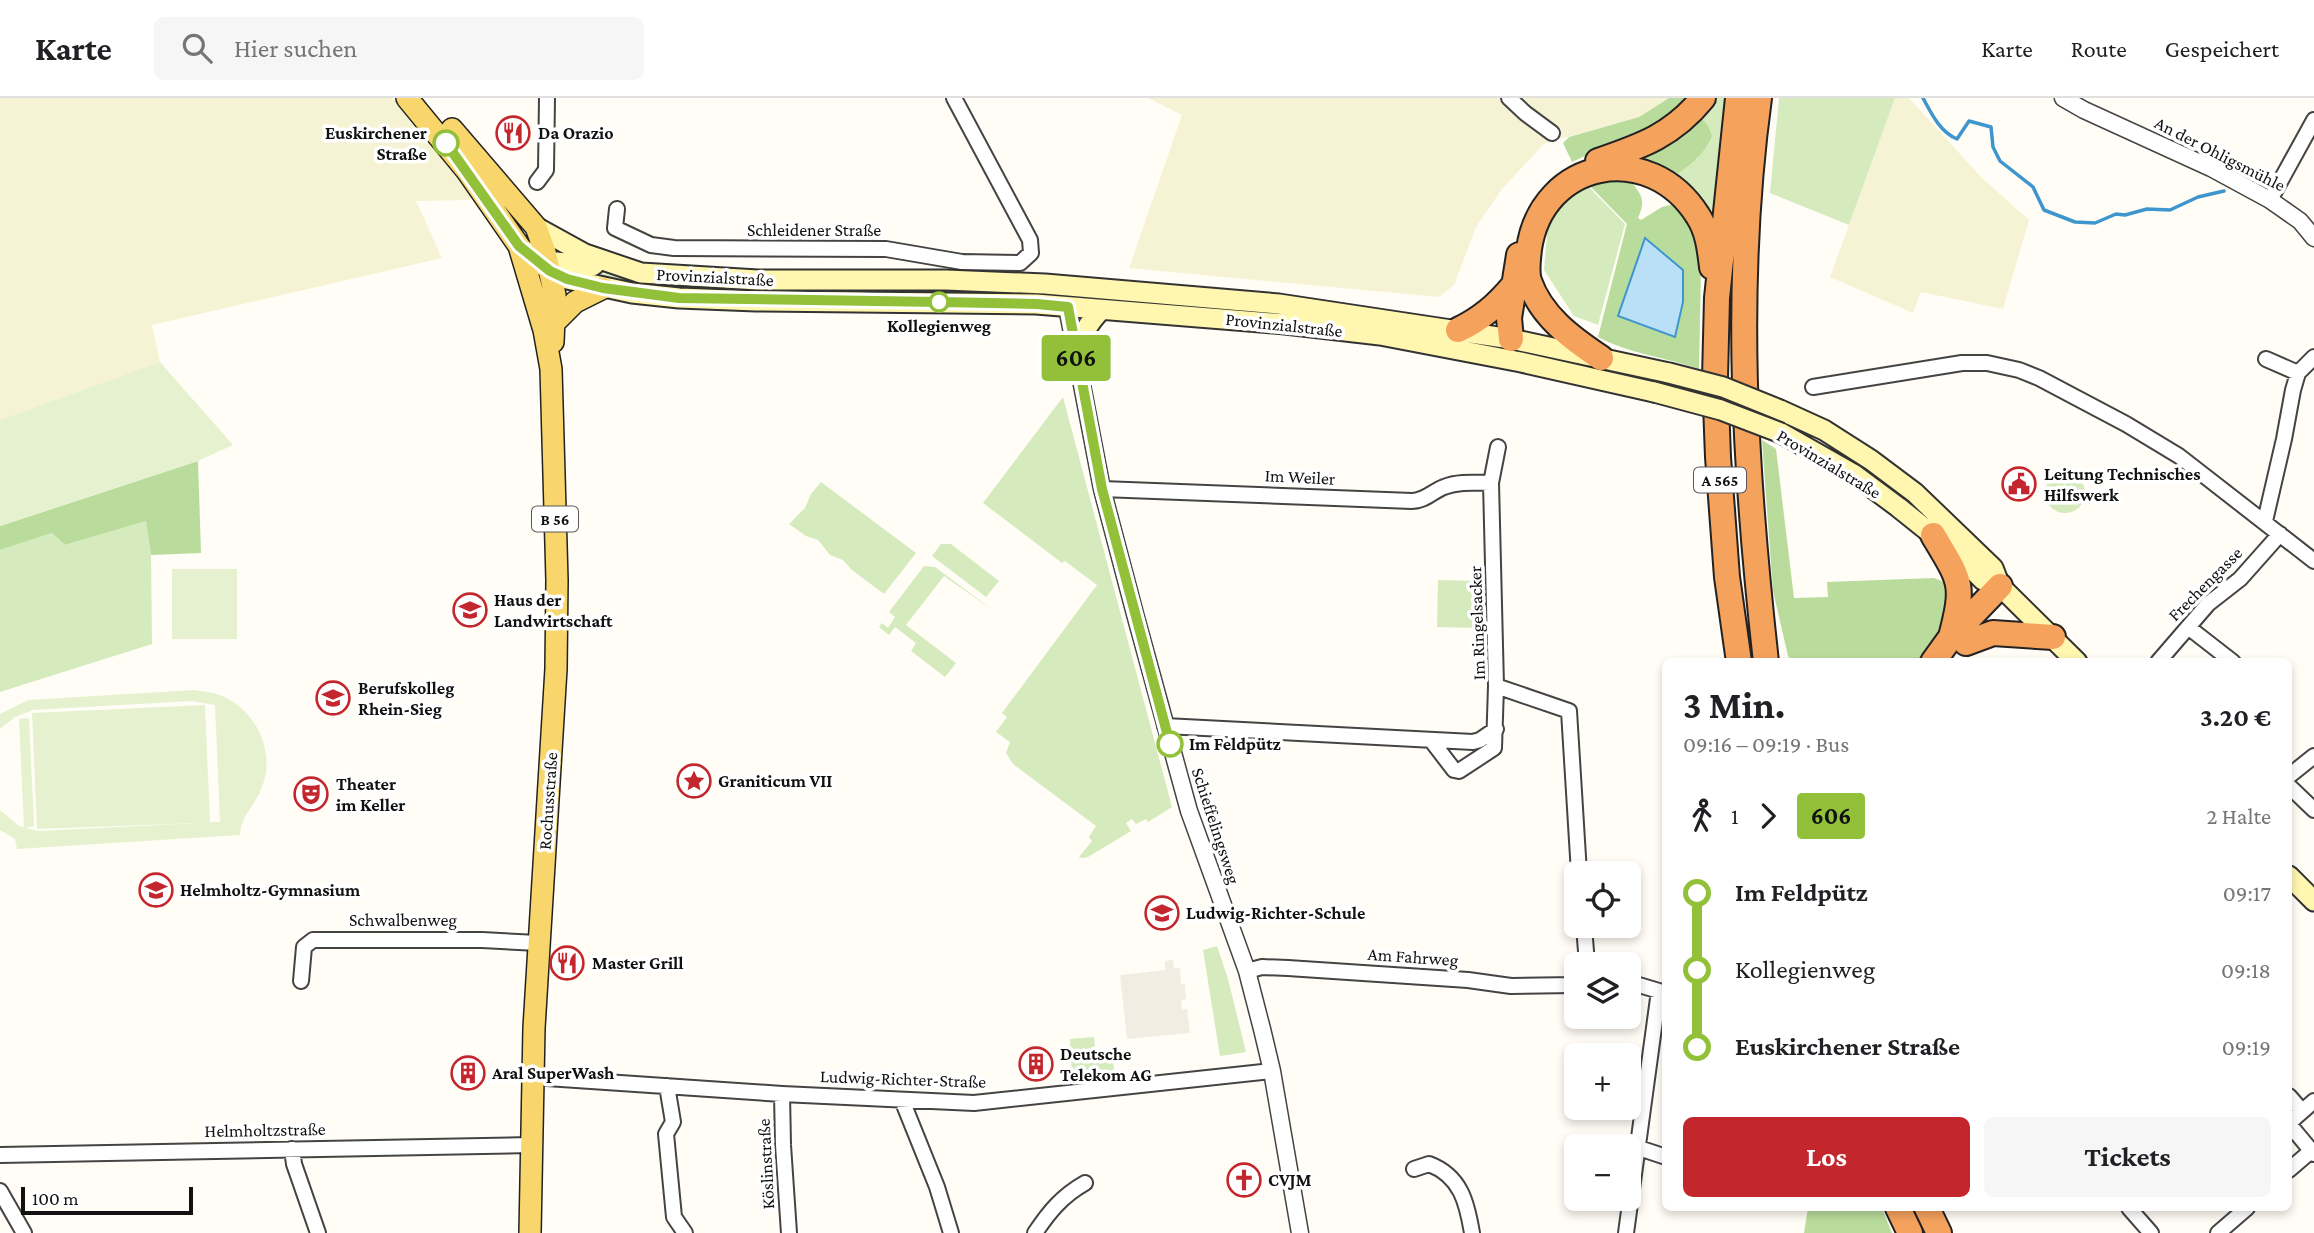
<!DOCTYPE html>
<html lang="de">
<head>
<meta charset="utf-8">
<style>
  body { margin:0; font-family:"Crimson Pro",serif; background:#f6f6f6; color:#202124; height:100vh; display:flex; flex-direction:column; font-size:26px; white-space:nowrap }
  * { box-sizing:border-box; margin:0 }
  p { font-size:23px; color:#757577 }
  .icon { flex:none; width:38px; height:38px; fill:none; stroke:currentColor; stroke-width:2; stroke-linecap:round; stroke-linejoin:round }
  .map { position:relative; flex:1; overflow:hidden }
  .panel { position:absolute; left:1662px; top:560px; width:630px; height:553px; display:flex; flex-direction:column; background:#fff; border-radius:10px; box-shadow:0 4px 10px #0003 }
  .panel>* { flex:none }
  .badge { padding:0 14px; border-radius:5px; font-size:24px; line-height:46px }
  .controls { position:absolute; left:1564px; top:763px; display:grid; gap:14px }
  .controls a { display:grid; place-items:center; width:77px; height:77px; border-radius:10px; background:#fff; box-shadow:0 4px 10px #0003; font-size:35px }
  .scale { position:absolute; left:21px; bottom:18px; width:172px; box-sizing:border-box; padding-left:7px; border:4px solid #111; border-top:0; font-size:19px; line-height:24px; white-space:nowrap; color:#111; -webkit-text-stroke:5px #fff; paint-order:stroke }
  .map>.badge { position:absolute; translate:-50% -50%; box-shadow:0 0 0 4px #fff }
  .legs { display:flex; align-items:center; gap:10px; height:77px; padding:0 21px; font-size:23px }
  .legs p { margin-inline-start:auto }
  .overview { display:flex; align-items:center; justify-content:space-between; height:119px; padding:0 21px }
  h1 { font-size:38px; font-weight:700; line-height:52px }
  .button { display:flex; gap:14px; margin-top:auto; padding:14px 21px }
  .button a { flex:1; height:80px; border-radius:10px; background:#c4262e; color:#fff; font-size:28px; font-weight:700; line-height:80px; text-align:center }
  .button a+a { background:#f6f6f6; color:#202124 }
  ul { padding:0 21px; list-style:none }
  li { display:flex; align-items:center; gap:24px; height:77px; font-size:26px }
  li i { display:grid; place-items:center; width:10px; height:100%; margin:0 9px; background:currentColor }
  li i::after { content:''; width:18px; height:18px; margin:-9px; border:5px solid; border-radius:50%; background:#fff }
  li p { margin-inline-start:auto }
  li:first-child i { background:linear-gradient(#0000 50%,currentColor 0) }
  li:last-child i { background:linear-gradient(currentColor 50%,#0000 0) }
  header { display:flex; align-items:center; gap:42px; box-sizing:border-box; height:98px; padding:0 35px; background:#fff; border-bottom:2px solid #e0e0e0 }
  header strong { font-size:33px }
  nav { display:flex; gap:38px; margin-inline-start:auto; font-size:24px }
  .search { width:490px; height:63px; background:#f6f6f6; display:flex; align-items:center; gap:18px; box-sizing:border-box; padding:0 24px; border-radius:10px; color:#757577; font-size:26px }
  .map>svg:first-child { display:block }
  .farmland { fill:#f6f3d4 }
  .green { fill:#d5ebbd }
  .forest { fill:#b9dc9c }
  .pitch { fill:#e6f2cf }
  .plaza { fill:#f1ede2 }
  .water { fill:#b9e0f7; stroke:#3f96cf; stroke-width:2 }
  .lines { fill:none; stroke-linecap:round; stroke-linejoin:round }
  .stream { stroke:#3f96cf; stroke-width:3.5 }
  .minor-casing { stroke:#444; stroke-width:18 }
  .tertiary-casing { stroke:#444; stroke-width:19 }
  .secondary-casing { stroke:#333; stroke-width:23 }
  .primary-casing { stroke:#222; stroke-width:24 }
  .motorway-casing { stroke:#222; stroke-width:28 }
  .minor { stroke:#fff; stroke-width:14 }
  .tertiary { stroke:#fff; stroke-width:16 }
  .secondary { stroke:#fff6b0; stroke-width:19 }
  .primary { stroke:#f9d66b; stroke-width:21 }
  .motorway { stroke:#f5a25d; stroke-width:24 }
  .secondary-bridge-casing { stroke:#333; stroke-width:23; stroke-linecap:butt }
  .secondary-bridge { stroke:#fff6b0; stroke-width:19 }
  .line-1-casing { stroke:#fff; stroke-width:16 }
  .line-1 { stroke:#92c139; stroke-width:10 }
  .stop-1-dot { fill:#fff; stroke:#92c139; stroke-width:3.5 }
  .labels { text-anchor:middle; stroke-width:7; stroke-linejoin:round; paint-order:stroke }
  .shield { fill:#fff; stroke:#585858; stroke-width:2 }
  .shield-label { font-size:16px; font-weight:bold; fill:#111 }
  .stop-label { font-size:18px; font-weight:bold; fill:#111; stroke:#fff; text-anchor:end }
  .poi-label { font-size:18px; font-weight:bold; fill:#111; stroke:#fff; text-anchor:start }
  .street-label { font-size:18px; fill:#111; stroke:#fff }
</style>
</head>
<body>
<header>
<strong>Karte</strong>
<div class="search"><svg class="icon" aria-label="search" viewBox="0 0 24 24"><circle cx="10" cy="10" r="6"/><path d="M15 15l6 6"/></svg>Hier suchen</div>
<nav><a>Karte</a><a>Route</a><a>Gespeichert</a></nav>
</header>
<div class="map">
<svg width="2314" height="1135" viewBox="0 0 2314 1135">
  <rect width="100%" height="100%" fill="#fffdf5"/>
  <path class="farmland" d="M0,0h392l67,79 13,19 -2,4 -54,1 26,57 -290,67 8,37 -160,58z
    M1148,0h521l-30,19 -94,26 -43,46 -26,38 -22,58 -15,12 -310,-29 53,-153z
    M1895,0h14l72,79 48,43 -26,89 -82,-17 -8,21 -83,-36z"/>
  <path class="green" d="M1709,0h19l-16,144 -43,-63 29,-21 -3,-45z
    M1779,0h116l-46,127 -79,-32z
    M1583,83l42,43 -27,101 -24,-9 -30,-46 4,-47 14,-21z
    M585,170c68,22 142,19 213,20 79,1 157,2 236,3l-1,7 -356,-8 -91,-12z
    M1063,299l109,410 -24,15 -2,-3 -10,5 -4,-5 -6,4 5,8 -43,26 -6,1 -3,-1 13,-16 -3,-4 7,-11 -83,-62 -7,-11 4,-11 -14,-10 11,-15 -5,-4 95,-128 -32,-24 -3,2 -79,-60z
    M2045 395a20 20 0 1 1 40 0a20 20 0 1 1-40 0Z
    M821,384l95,71 -32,41 -32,-24 -9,-10 -13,-5 -12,-15 -12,-4 -17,-12 16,-16 6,-14z
    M146,423l5,34 1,89 -152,48v-142l52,-17 13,12z
    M941,446h10l48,37 -13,16 -54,-41z
    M924,468l11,1 59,44 -50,-35 -38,49 50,38 -11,14 -34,-26 5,-8 -21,-16 -6,8 -10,-8 3,-4 6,5 7,-11 -6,-5z
    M1438,482l41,1 -1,47 -41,-1z
    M1217,848l11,33 18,73 -26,4 -17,-106z
    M1094,939l2,19 17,-1 1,17 -42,4 -2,-37z"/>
  <path class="forest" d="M1669,0h22l-47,37 -44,14 -28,13 -9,-19 6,-6 70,-20z
    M1695,15l12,11 5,12c-9,21 -24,31 -43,43l-32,-17 1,-8z
    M1597,82l34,1c11,15 15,19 7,37l3,2 21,-13 12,-3 18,19 9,47 -2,99c-34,-12 -69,-15 -101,-32l29,-113 -40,-41z
    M1762,342l14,9 18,149 34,-1 -1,-15 107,-4 15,6 -6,42 -24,35 -126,1 -5,-6 -15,-65z
    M198,363l3,92 -50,2 -5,-34 -81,24 -13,-12 -52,17v-24z
    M1808,1110h74l10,25h-88z"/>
  <path class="pitch" d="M160,264l73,83 -35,16 -198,65v-106z
    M172,471h65v70h-65z
    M195,592c9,2 19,2 27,6 34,14 54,56 40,91 -7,19 -21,28 -22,48l-223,14 -2,-10 -15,-9v-20l19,16 5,1 -5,-108 10,-1 5,108 -9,2 13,3 162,-8 -163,6 -5,-116 173,-8 5,117h10l-5,-117 -24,-4 -158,9 -18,7 -15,12v-15l28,-14z"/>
  <path class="plaza" d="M1173,862l1,8h6l1,16h4l1,15 -5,1 1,9h5l3,24 -63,6 -7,-64 45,-5v-9z"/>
  <path class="water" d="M1645,140l38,32v32l-8,35 -57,-21z"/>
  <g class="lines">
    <path class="stream" d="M1923,0c8,15 17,34 34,41l12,-18 22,6 2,20 7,14 33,26 11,23 31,12 20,1 21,-9 9,1 22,-6 23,1 28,-13 26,-6"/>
    <defs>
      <path id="minor" d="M1509,0l16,15 27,20
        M537,84l9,-12 1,-72
        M2270,102l44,-80
        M617,111l-2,19 36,17 23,3 212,1 76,13 58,1 11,-10 -1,-13 -76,-142
        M2266,261l32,14
        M1813,289l149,-24h25l32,7 20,8 87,46 53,32 135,105
        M1498,349l-7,36 5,203 73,25 10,162
        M1102,391l310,12c13,0 21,-10 32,-14 15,-6 32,-4 47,-4
        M2265,423l19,-82 9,-49 5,-17 16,-16
        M2188,529l45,35
        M2158,564l50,-58 32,-25 40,-45
        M1165,628l308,16 7,-2 16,-11
        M1431,642l23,30 5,1 35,-23 2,-62
        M2289,678l25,-20
        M2289,688l25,24
        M1584,828l3,38
        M1247,873l15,-4 26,1 180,12 43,6 63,-1 3,-2
        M301,883l3,-34 9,-7h169l56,3
        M532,979l250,17 192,9 298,-32
        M667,988l6,36 -7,12 8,83 11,16
        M782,996l1,51 6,88
        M2289,998l13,15
        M902,1002l35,87 14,46
        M2289,1025l25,-22
        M2289,1026l25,30
        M1639,1050l27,9
        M292,1051l2,15 24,69
        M0,1057l531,-10
        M1414,1071l15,-5c32,12 38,39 43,69
        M2289,1072l22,-19
        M0,1093l24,42
        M2129,1110l22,25
        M1035,1135c14,-21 27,-37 50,-50
        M1626,1135l33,-242 -30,-9
        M2218,1135l29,-25"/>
      <path id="tertiary" d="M2063,0l21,12 127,58 59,32 30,21 14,17
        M1067,209l35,182 33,125 54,197 58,160 15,58 10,42 28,162"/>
      <path id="secondary" d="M536,129l49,27 56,19 117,7h188l99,4 234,20 232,35 158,34
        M519,148l31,25 17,8 65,14 47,5 77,3 280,3 249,20 95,11 141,27 133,30
        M547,163l45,5 3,-2
        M1076,258c5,-19 11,-32 25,-46
        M1780,312l44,20 47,30 44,33 78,75 7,18
        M1781,335l74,42 43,32 60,48 25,25 17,6 77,76
        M2289,778l25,25"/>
      <path id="primary" d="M407,0l60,73 52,75 25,84 7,39 6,211 -1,89 -22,359 -4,205
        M452,31l84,98 9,25 10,43 -2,47
        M556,223l19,-19 28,-14"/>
      <path id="motorway" d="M1738,0l-21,200 -2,80 3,79 9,120 12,85
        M1759,0c-26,189 -14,375 7,564
        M1598,63c44,-15 75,-26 105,-63
        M1458,232c23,-11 38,-24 55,-44
        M1511,241l-2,-21 10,-63
        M1601,260c-30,-20 -60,-42 -72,-77 -3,-9 -1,-22 0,-32 13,-90 121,-110 169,-33 10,15 12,34 14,51
        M1933,437c28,47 32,48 18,102
        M1966,545l27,-10 60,4
        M1933,564l18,-25 49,-51
        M1898,1110l12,25
        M1927,1110l12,25"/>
    </defs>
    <use href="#minor" class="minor-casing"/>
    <use href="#tertiary" class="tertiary-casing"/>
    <use href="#secondary" class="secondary-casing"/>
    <use href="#primary" class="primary-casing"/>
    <use href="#motorway" class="motorway-casing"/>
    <use href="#minor" class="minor"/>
    <use href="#tertiary" class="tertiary"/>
    <use href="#secondary" class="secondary"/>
    <use href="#primary" class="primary"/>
    <use href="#motorway" class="motorway"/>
    <defs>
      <path id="secondary-bridge" d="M1669,275l54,14 57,23
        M1654,294l67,18 60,23"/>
    </defs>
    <use href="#secondary-bridge" class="secondary-bridge-casing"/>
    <use href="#secondary-bridge" class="secondary-bridge"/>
  </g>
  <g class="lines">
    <defs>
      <path id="line-1" d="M446,45l73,103 31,25 17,8 36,9 76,10 260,4 98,2 31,3 34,182 68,255"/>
    </defs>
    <use href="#line-1" class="line-1-casing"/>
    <use href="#line-1" class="line-1"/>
  </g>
  <defs>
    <symbol id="restaurant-ring" viewBox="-11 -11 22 22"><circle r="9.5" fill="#fff" stroke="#c4262e" stroke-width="1.5"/><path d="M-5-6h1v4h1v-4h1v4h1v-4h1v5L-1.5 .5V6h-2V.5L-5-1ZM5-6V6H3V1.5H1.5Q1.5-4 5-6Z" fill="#c4262e"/></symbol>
    <symbol id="civic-ring" viewBox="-11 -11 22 22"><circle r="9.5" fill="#fff" stroke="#c4262e" stroke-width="1.5"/><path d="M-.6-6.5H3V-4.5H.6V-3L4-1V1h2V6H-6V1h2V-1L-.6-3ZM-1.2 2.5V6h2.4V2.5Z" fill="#c4262e"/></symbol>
    <symbol id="school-ring" viewBox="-11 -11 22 22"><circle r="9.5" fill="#fff" stroke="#c4262e" stroke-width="1.5"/><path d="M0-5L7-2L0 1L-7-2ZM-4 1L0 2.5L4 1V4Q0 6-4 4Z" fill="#c4262e"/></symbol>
    <symbol id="sight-ring" viewBox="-11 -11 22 22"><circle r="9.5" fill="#fff" stroke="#c4262e" stroke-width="1.5"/><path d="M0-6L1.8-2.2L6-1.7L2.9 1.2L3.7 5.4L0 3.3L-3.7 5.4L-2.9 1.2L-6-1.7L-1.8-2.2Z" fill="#c4262e"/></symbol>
    <symbol id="theatre-ring" viewBox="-11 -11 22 22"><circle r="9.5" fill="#fff" stroke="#c4262e" stroke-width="1.5"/><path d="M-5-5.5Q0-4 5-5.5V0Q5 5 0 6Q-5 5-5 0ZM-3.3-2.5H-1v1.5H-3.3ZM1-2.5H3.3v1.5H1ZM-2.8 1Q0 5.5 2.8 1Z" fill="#c4262e"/></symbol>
    <symbol id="building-ring" viewBox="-11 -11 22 22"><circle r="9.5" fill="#fff" stroke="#c4262e" stroke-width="1.5"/><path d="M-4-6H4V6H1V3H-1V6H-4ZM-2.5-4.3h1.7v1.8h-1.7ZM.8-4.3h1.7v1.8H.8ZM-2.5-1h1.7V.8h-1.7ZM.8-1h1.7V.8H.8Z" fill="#c4262e"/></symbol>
    <symbol id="church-ring" viewBox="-11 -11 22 22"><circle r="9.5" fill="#fff" stroke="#c4262e" stroke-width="1.5"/><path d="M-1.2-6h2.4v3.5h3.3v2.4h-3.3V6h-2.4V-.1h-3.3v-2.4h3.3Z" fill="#c4262e"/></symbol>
  </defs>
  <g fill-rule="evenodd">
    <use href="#restaurant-ring" x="494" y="16" width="38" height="38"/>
    <use href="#civic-ring" x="2000" y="367" width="38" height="38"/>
    <use href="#school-ring" x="451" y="493" width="38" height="38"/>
    <use href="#school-ring" x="314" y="581" width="38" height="38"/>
    <use href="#sight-ring" x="675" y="664" width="38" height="38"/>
    <use href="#theatre-ring" x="292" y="677" width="38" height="38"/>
    <use href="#school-ring" x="137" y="773" width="38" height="38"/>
    <use href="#school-ring" x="1143" y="796" width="38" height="38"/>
    <use href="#restaurant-ring" x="548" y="846" width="38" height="38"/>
    <use href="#building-ring" x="1017" y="947" width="38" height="38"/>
    <use href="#building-ring" x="449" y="956" width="38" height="38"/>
    <use href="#church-ring" x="1225" y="1063" width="38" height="38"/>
  </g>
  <g class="stop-1-dot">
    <circle cx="446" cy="45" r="12"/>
    <circle cx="939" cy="204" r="9"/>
    <circle cx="1170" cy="646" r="12"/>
  </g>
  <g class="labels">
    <g class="shield">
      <rect x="1694" y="369.5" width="52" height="25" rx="5"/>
      <rect x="532" y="408.5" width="46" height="25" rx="5"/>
    </g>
    <g class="shield-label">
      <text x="1720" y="388">A 565</text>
      <text x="555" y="427">B 56</text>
    </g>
    <g class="stop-label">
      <text x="427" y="41">Euskirchener<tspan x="427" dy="21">Straße</tspan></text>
      <text x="939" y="234" text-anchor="middle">Kollegienweg</text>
      <text x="1189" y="652" text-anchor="start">Im Feldpütz</text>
    </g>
    <g class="poi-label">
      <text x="538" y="41">Da Orazio</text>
      <text x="2044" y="382">Leitung Technisches<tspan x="2044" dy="21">Hilfswerk</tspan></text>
      <text x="494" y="508">Haus der<tspan x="494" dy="21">Landwirtschaft</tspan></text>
      <text x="358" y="596">Berufskolleg<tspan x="358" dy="21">Rhein-Sieg</tspan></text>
      <text x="718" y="689">Graniticum VII</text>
      <text x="336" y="692">Theater<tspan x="336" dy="21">im Keller</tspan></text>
      <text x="180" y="798">Helmholtz-Gymnasium</text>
      <text x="1186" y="821">Ludwig-Richter-Schule</text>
      <text x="592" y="871">Master Grill</text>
      <text x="1060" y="962">Deutsche<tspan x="1060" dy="21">Telekom AG</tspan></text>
      <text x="492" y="981">Aral SuperWash</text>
      <text x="1268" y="1088">CVJM</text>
    </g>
    <g class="street-label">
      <text transform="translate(2220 56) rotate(27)" y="6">An der Ohligsmühle</text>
      <text x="814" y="138">Schleidener Straße</text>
      <text transform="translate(715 179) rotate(3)" y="6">Provinzialstraße</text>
      <text transform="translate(1284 227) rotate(6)" y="6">Provinzialstraße</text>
      <text transform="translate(1829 366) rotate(31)" y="6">Provinzialstraße</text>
      <text transform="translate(1300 379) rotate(3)" y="6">Im Weiler</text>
      <text transform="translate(2205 486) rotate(-45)" y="6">Frechengasse</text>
      <text transform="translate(1477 525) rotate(-92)" y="6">Im Ringelsacker</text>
      <text transform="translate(548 703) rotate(-86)" y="6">Rochusstraße</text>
      <text transform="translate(1216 728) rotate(72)" y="6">Schieffelingsweg</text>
      <text x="403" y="828">Schwalbenweg</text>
      <text transform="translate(1413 859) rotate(4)" y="6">Am Fahrweg</text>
      <text transform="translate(903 981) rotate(2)" y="6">Ludwig-Richter-Straße</text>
      <text transform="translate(265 1032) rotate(-1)" y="6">Helmholtzstraße</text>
      <text transform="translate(766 1066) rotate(-93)" y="6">Köslinstraße</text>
    </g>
  </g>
</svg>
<div class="controls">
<a><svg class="icon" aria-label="locate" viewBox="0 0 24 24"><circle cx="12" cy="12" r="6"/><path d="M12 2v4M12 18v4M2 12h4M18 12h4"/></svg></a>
<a><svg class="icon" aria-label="layers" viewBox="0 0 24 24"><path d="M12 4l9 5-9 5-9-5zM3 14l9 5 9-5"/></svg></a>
<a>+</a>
<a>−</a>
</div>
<div class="scale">100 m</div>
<b class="badge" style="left:1076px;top:260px;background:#92c139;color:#111">606</b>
<section class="panel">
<div class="overview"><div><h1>3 Min.</h1><p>09:16 – 09:19 · Bus</p></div><b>3.20 €</b></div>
<div class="legs"><svg class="icon" aria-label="walk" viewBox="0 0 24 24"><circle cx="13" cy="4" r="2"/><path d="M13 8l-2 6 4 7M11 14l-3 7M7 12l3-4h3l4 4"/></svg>1<svg class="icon" aria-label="forward" viewBox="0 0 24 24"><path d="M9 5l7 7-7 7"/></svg><b class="badge" style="background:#92c139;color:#111">606</b><p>2 Halte</p></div>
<ul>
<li><i style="color:#92c139"></i><b>Im Feldpütz</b><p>09:17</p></li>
<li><i style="color:#92c139"></i><span>Kollegienweg</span><p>09:18</p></li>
<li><i style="color:#92c139"></i><b>Euskirchener Straße</b><p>09:19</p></li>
</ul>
<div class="button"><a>Los</a><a>Tickets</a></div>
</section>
</div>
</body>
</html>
